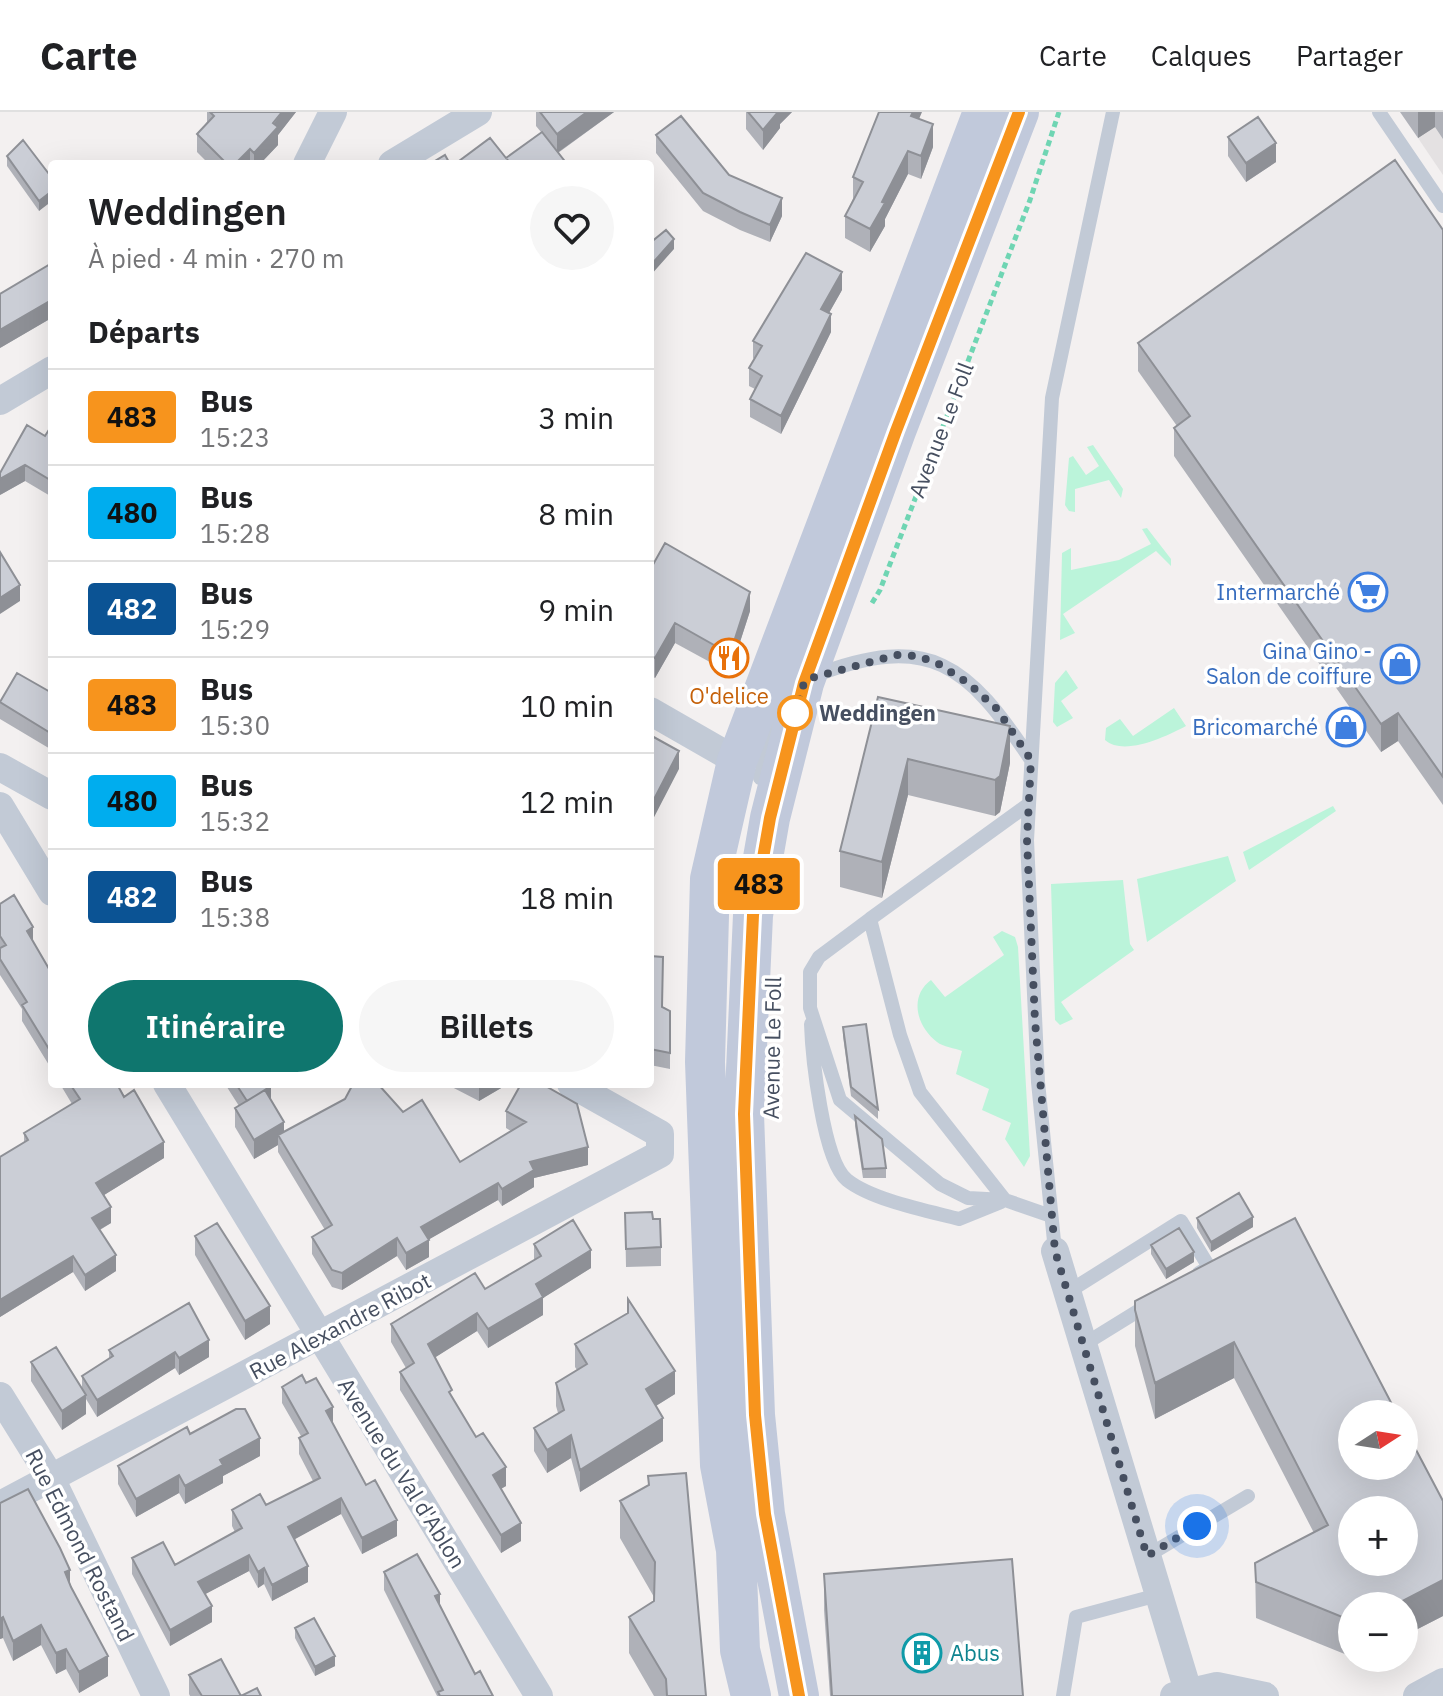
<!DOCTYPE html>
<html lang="fr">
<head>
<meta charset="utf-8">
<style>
  body { margin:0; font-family:"IBM Plex Sans",sans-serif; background:#f6f6f6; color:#202124; height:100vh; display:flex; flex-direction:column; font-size:30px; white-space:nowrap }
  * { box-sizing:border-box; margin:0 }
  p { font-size:26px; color:#757577 }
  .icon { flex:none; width:44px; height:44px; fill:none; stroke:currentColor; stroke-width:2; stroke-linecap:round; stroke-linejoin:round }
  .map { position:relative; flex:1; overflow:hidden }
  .side { position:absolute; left:48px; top:48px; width:606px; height:928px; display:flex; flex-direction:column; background:#fff; border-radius:8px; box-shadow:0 8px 32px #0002 }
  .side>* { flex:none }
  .badge { padding:0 16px; border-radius:6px; font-size:28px; line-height:52px }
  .needle { width:52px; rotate:78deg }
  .tools { position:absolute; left:1338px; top:1288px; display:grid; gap:16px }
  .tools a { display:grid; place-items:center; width:80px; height:80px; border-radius:50%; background:#fff; box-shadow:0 8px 32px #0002; font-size:40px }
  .you { position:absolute; width:40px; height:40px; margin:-20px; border:6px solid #fff; border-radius:50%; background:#1a73e8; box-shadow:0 0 0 12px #1a73e833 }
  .map>.badge { position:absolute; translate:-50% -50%; box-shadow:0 0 0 4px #fff }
  h2 { padding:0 40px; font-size:30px; line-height:72px }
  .round { display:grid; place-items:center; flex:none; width:84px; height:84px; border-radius:42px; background:#f6f6f6 }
  .overview { display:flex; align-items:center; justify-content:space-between; height:136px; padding:0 40px }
  h1 { font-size:38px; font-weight:600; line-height:60px }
  .cta { display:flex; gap:16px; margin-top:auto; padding:16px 40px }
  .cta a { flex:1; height:92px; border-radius:48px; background:#0f766e; color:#fff; font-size:32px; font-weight:600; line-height:92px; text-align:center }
  .cta a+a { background:#f6f6f6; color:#202124 }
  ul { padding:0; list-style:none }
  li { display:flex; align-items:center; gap:24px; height:96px; padding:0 40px; border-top:2px solid #e0e0e0 }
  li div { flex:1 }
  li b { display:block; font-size:30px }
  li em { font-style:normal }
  li .badge { min-width:88px; font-weight:700; text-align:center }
  header { display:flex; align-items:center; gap:48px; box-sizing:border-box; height:112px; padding:0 40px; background:#fff; border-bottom:2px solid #e0e0e0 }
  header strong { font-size:38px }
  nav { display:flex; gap:44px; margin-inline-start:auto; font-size:28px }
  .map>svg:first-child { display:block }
  .education { fill:#e4e1e2 }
  .green { fill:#bbf4da }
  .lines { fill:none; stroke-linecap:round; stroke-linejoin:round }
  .path { stroke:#6fd5b3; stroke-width:5; stroke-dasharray:6 4; stroke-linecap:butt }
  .service { stroke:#c2cad6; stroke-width:14 }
  .minor { stroke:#c2cad6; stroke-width:28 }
  .secondary { stroke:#c1c9db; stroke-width:40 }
  .wall { fill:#afb1b8 }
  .shaded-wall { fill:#8e9096 }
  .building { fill:#cbced6; stroke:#8e9096; stroke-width:2; fill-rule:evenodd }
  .line-casing { stroke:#fff; stroke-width:18 }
  .line { stroke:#f7941d; stroke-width:12 }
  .walk { stroke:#464f60; stroke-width:8; stroke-dasharray:0 14.4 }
  .stop-dot { fill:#fff; stroke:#f7941d; stroke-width:4 }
  .labels { text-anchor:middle; stroke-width:7; stroke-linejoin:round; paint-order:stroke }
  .street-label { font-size:22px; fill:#464f60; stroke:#fff }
  .shop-label { font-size:22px; fill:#366cbe; stroke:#fff; text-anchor:end }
  .food-label { font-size:22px; fill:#c56008; stroke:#fff }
  .stop-label { font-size:22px; font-weight:bold; fill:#464f60; stroke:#fff; text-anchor:start }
  .culture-label { font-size:22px; fill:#0d838f; stroke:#fff; text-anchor:start }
</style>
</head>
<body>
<header>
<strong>Carte</strong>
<nav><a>Carte</a><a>Calques</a><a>Partager</a></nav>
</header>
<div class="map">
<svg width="1443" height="1584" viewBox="0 0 1443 1584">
  <rect width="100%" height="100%" fill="#f3f0f0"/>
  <path class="education" d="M1443,0v63l-25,-37z"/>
  <path class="green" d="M1093,333l30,44 -2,9 -12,-18 -34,9v23l-6,-1 -4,-6 4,-47 4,-2 13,19 13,-9 -12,-19z
    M1147,416l24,31v7l-15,-15 -93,63 12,19 -15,7 2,-87 9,-5v22l48,-10 32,-16 -9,-15z
    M1066,558l12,18 -17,13 12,17 -16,9 -4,-5 2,-39z
    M1174,596l12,18c-19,10 -62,31 -81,14l1,-12 14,-9 13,17z
    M1333,694l3,5 -87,59 -6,-18z
    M1228,744l8,25 -89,61 -10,-63z
    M1123,768l7,64 4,6 -73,52 12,17 -13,6 -5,-5 -4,-136z
    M1002,819l13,6 3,10 12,209 -6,11 -19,-28 6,-16 -29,-13 7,-21 -33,-15 6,-23c-7,-3 -19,-4 -25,-9 -21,-16 -28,-46 -6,-62l14,17 59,-42 -11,-18z"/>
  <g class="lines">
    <path class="path" d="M872,491l8,-13 150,-390 29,-88"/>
    <path class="service" d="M1379,0l64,94
      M814,564c116,-45 154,-11 217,84
      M760,666l19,-73
      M1029,692l-159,115 30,116 20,57 85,108 46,16
      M870,807l-51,38 -9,15v36l30,92 100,84 28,14 37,2
      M811,912c1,31 12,137 36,156 25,20 81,31 112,39l42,-17
      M1055,1139l-17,-169 -11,-242 25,-442 61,-286
      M1068,1180l113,-71 28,46 -10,6
      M1083,1233l68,-42
      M1147,1444l101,-60
      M1063,1584l13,-79 82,-22"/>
    <path class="minor" d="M307,52l26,-52
      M392,52l86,-52
      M0,289l52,-31
      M650,599l87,50
      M0,655l52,29
      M0,694l52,86
      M167,972l372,612
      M1055,1139l133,440
      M0,1284l51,82 105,218
      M0,1393l660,-351v-20l-89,-50
      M1174,1584l43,-10 48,10
      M1417,1584l26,-14"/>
    <path class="secondary" d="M751,1584l-11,-46 -4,-100 -16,-85 -15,-403 5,-183 27,-118 246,-649
      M799,1584l-34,-182 -10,-99 -11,-301 9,-199 17,-97 34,-135 92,-252 123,-319"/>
  </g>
  <path class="wall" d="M207,0h89l-18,23v10l-18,19h-51l-12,-12v-18l10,-12z
    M536,0h78l-56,41 -52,5 35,-26 -5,-6z
    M746,0h46l-12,12v4l-17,22 -17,-21z
    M1400,0h43v27l-8,-12 -17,11z
    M919,7l14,28 -12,32 -13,-5 -23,45v7l-15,26 -25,-14v-22l8,-17v-22z
    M656,23l73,40 53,41 -12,26 -30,-12 -37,-19 -47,-58z
    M1228,25l48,25 -30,20 -18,-26z
    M7,44l45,22 -13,33 -32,-45z
    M1443,118v575l-45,-64 -17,11 -207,-296v-28l3,-2 -39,-55v-28z
    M52,151v60l-1,1 -3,-4 -48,28z
    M842,178l-13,23 2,19 -50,102 -31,-17v-18l5,-10 -6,-3v-18l5,-9 -1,-1v-17z
    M52,313v72l-27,-16 -25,14 45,-59z
    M650,458l100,41 -20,62 -55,-30 -20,35 -5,-3z
    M52,581v57l-52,-31v-17z
    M878,585l132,66 -10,49 -5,4 -87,-21 -26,103 -42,-11v-36z
    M0,792l33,37 19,33v96l-30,-49v-12l-22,-34z
    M650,844l13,51 7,4v58l-20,-4z
    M843,915l35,82v10l-27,-23 -8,-60z
    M60,972h57l47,74 -60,37 7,28 -11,7 16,41 -31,20 -12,-19 -73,45v-160l24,-15v-9l48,-29z
    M225,972h45l1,16 13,32 119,-20 57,50 51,-31 -5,-3v-17l15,-27 67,81 -54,13v9l-32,19 -4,-6 -69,39v18l-23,13 -9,-14 -55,34 -10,-3 -20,-33v-17l13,-7 -47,-78v-7l-24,14 -19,-32v-19l4,-2z
    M446,972h62l-29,17z
    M855,1004l31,52v10h-23l-8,-52z
    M625,1101l28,6 8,28v19l-35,1z
    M1197,1106l56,9 -42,25 -14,-24z
    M1295,1106l148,283v115l-39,20v-30h-52v51l-96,-39 -1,-55 59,-30 -80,-155 -79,41 -20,-73v-45z
    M195,1124l75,88 -25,16 -50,-85z
    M534,1132l57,24 -48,30v17l-55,33 -11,-17 -42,26 17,41 54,88 -5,3 20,52 -20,12 -101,-163v-18l6,-4 -15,-26v-18l94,-35 49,-29z
    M1151,1133l43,17 -28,17 -15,-25z
    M189,1191l20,54 -30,18 -4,-7 -78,49 -11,-18v15l-24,16 -31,-49v-19l51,27v-13l27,-17v-9z
    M575,1232l100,50 -19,12 7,35 -83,51 -9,-34 -24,15 -13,-22v-23l24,-15 -2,-7v-23l21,-13 -2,-3z
    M282,1275l50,36 34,62 31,51 -35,18 -21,-40 -47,25 14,43 -36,19 -8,-17 -6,4 -9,-17 -44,23 7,28 -42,24 -38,-72v-16l43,7 60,-33 -3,-6v-16l34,-5 47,-24 -14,-27v-16l2,-2 -19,-33z
    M190,1322l70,22 -37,20v7l-38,21 -6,-11 -43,24 -18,-33v-18z
    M648,1373l58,211h-52l-25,-43v-36l25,-16v-4l-34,-59v-37z
    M0,1391l70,80 38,93 -29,17 -13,-24 -10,5 -15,-29 -28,16 -10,-23 -3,1z
    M384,1460l56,34 35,68 18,22h-56l-53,-106z
    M824,1462l199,122h-193l-6,-86z
    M295,1516l40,38 -20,10 -20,-38z
    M189,1563l52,21h-51l-1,-2z"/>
  <path class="shaded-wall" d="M282,0h14l-18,23v10l-18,19h-6v-11z
    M587,0h27l-57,41v-19z
    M778,0h14l-12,12v4l-17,22v-20z
    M913,0h9l-11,26v-22z
    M1418,0h17v15l-17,11z
    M933,12v23l-12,32v-23z
    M1276,31v19l-30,20v-19z
    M250,37v15h-15z
    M908,39v23l-23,45v7l-15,26v-23l12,-27z
    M52,79v10l-13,10v-10z
    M782,86v18l-12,26v-17z
    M674,127v10l-24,27v-10z
    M842,160v18l-21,37v-18z
    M48,190v18l-48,28v-18z
    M831,202v18l-50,102v-18z
    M25,353v16l-25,14v-16z
    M20,473v16l-20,13v-16z
    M750,480v19l-20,62v-19z
    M675,511v20l-20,35v-20z
    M1398,601v28l-17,11v-28z
    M1010,614v37l-10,49 -5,4v-36z
    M679,639v18l-29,56v-18z
    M908,647v36l-26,103v-36z
    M33,815v16l-6,-12z
    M479,972h29l-29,17z
    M271,974v18l-24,-3z
    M284,1010v19l-6,-6v10l-24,14v-19z
    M164,1030v16l-68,42v-17z
    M588,1035v18l-54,13v9l-32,19v-17l28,-27z
    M498,1071v17l-77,44v-17z
    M111,1095v16l-19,11v-16z
    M1253,1105v10l-42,25v-10z
    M397,1126v18l-55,34v-17z
    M429,1128v17l-23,13v-17z
    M591,1138v18l-48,30v17l-55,33v-19l48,-45z
    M1194,1140v10l-28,17v-10z
    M116,1143v16l-31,20v-16z
    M73,1144v16l-73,45v-17z
    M270,1194v18l-25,16v-19z
    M477,1201v18l-49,31v-18z
    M209,1228v17l-30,18v-17z
    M1234,1230v36l-79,41v-36z
    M175,1240v16l-78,49v-17z
    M675,1259v23l-29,18v-23z
    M86,1283v19l-24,16v-19z
    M333,1295v16l-7,-12z
    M663,1306v23l-83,51v-22z
    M571,1323v23l-24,15v-23z
    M260,1326v18l-37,20v7l-38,21v-18l35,-26z
    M506,1355v19l-13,7v-18z
    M179,1363v18l-43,24v-18z
    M341,1386v16l-53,29v-16z
    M397,1408v16l-35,18v-16z
    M521,1411v18l-20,12v-18z
    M249,1443v16l-51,27v-16z
    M308,1454v16l-36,19v-16z
    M264,1456v16l-6,4v-16z
    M70,1458v20l-5,-18z
    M1443,1468v36l-39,20v-30h-11z
    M440,1482v18l-5,-16z
    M212,1494v16l-42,24v-16z
    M3,1505v21l-3,1v-20z
    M41,1513v20l-28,16v-20z
    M66,1537v20l-10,5v-21z
    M108,1544v20l-29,17v-21z
    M335,1544v10l-20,10v-9z"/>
  <path class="building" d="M210,0h72l-9,11 5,4 -24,26 -4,-4 -15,15h-8l-30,-30 17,-18z
    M540,0h47l-30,22z
    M748,0h30l-15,18z
    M879,0h34l-2,4 22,8 -12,32 -13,-5 -26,51 3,1 -15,26 -25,-13 18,-34 -10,-5z
    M681,4l48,59 53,23 -12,27 -30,-13 -37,-19 -47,-58z
    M1258,5l18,26 -30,20 -18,-26z
    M542,20l25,32h-57l-3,-5 3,5h-55l35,-26 16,20z
    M23,28l29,38v13l-13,10 -32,-45z
    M445,43l5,9h-20z
    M1395,48l48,70v547l-45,-64 -17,11 -207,-296 16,-12 -52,-73z
    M666,118l8,9 -24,27v-23z
    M806,141l36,19 -21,37 10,5 -50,102 -31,-17 12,-23 -13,-8 13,-22 -9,-5z
    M52,151v42l-1,1 -3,-4 -48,28v-36z
    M27,313l18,11 7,-11v56l-27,-16 -25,14v-6z
    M665,431l85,49 -20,62 -55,-31 -20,35 -5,-3v-85z
    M0,440l20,33 -20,13z
    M17,561l35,20v41l-52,-32z
    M878,585l132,29 -10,50 -5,4 -87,-21 -26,103 -42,-11z
    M650,623l29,16 -29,56z
    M14,783l19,32 -6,4 25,43v80l-30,-49 5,-3 -27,-43v-11l6,-3 -6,-9v-32z
    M650,844l13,1 -1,50 8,4v42l-20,-4z
    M866,912l12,85 -27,-22 -8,-60z
    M70,972h47l7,13 10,-7 30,52 -68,41 15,24 -19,11 24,37 -31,20 -12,-19 -73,44v-143l28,-17 -4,-7 56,-34z
    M236,972h34l1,2 -24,15z
    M353,972h25l25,28 19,-12 38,62 66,-40 -20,-11 15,-27h21l35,20 11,43 -58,15 4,8 -32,19 -4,-6 -77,44 8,13 -23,13 -9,-15 -55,35 -10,-3 -20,-33 20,-12 -54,-90 67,-36z
    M265,978l19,32 -30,18 -19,-32z
    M855,1004l27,23 4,29 -23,1z
    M1239,1081l14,24 -42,25 -14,-24z
    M652,1100l1,7h7l1,28 -35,2 -1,-36z
    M1295,1106l102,196h-45v52h52v-39l39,74v79l-50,26h-41v15l-96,-39 -1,-19 73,-38 -94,-183 -79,41 -20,-73v-9zM1352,1398h52v52h-52z
    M573,1108l18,30 -55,34 7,13 -55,32 -11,-16 -49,31 24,46 -3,2 27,45 7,-4 23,34 -13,8 28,48 -20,12 -101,-163 14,-9 -23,-39 84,-51 10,16 56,-33 -7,-12z
    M217,1111l53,83 -25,15 -50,-85z
    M1179,1116l15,24 -28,17 -15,-24z
    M628,1187l47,72 -29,18 17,29 -83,52 -9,-35 -24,15 -13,-22 30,-18 -8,-27 31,-19 -12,-20 53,-31z
    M189,1191l20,37 -30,18 -4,-6 -78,48 -15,-24 31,-20 -4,-6z
    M56,1235l30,48 -24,16 -31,-49z
    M302,1263l4,8 10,-5 17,29 -7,4 40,74 9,-5 22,40 -35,18 -21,-40 -53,29 20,39 -36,19 -8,-17 -6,4 -9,-17 -51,27 14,24 -42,24 -38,-72 31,-16 12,23 67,-37 -10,-18 28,-16 6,11 54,-27 -21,-40 9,-5 -26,-46z
    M236,1297h9l15,29 -40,22 3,5 -38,21 -6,-11 -43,24 -18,-33 69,-39 3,7z
    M686,1361l20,223h-39l-1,-17 -37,-62 25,-16 1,-39 -35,-61 29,-16 -1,-9z
    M28,1377l32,59 10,22 -5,2 6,15 37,69 -29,16 -13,-23 -10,4 -15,-28 -28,16 -10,-24 -3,2v-116z
    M417,1442l23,40 -5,2 40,78 5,-3 13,25h-53l-2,-4 5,-2 -59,-118z
    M1012,1447l11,137h-191l-8,-122z
    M314,1506l21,38 -20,11 -20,-39z
    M221,1547l20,37h-39l-13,-21z
    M257,1576l4,8h-20z"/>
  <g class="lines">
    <defs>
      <path id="line" d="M799,1584l-34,-182 -10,-99 -11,-301 9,-199 17,-97 34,-135 92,-252 123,-319"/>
    </defs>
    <use href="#line" class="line-casing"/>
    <use href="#line" class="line"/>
    <path class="walk" d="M795,601l-2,7 11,-37 7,-5 85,-23 21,1 20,7 31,20 29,26 34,51 -4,80 8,181 20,230 92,305 50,-30"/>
  </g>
  <defs>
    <symbol id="supermarket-ring" viewBox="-11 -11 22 22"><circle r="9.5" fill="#fff" stroke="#3f7fe0" stroke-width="1.5"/><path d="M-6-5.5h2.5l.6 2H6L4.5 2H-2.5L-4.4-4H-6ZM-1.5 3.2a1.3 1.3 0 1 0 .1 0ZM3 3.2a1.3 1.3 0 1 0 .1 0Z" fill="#3f7fe0"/></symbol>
    <symbol id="restaurant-ring" viewBox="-11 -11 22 22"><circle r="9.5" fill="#fff" stroke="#e8710a" stroke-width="1.5"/><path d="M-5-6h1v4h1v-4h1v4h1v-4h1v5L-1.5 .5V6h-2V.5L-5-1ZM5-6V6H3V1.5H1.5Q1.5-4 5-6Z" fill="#e8710a"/></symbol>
    <symbol id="shop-ring" viewBox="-11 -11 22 22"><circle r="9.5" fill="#fff" stroke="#3f7fe0" stroke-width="1.5"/><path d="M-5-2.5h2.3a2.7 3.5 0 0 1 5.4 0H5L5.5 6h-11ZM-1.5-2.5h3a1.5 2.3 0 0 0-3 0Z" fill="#3f7fe0"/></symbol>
    <symbol id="building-ring" viewBox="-11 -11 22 22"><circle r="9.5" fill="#fff" stroke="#0f9aa8" stroke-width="1.5"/><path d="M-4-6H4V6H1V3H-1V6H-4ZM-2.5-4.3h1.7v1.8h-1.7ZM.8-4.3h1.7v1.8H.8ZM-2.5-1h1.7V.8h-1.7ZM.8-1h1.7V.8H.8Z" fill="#0f9aa8"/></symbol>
  </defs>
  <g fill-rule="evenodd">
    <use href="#supermarket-ring" x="1346" y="458" width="44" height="44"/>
    <use href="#restaurant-ring" x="707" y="524" width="44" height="44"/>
    <use href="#shop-ring" x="1378" y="530" width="44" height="44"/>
    <use href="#shop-ring" x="1324" y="593" width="44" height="44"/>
    <use href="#building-ring" x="900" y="1519" width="44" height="44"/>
  </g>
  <circle class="stop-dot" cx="795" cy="601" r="16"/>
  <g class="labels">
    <g class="street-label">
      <text transform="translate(941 318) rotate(-69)" y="8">Avenue Le Foll</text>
      <text transform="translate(772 936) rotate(-89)" y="8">Avenue Le Foll</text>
      <text transform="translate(340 1214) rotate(-28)" y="8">Rue Alexandre Ribot</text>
      <text transform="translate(402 1361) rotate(58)" y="8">Avenue du Val d'Ablon</text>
      <text transform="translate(80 1433) rotate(63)" y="8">Rue Edmond Rostand</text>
    </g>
    <g class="shop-label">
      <text x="1340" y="488">Intermarché</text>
      <text x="1372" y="547">Gina Gino -<tspan x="1372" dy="25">Salon de coiffure</tspan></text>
      <text x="1318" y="623">Bricomarché</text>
    </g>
    <g class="food-label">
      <text x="729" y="592">O'delice</text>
    </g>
    <g class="stop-label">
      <text x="819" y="609">Weddingen</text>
    </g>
    <g class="culture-label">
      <text x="950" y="1549">Abus</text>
    </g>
  </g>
</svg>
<div class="tools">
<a><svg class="needle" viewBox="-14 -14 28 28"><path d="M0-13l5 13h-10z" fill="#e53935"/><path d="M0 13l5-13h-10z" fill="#757577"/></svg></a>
<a>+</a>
<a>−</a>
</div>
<div class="you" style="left:1197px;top:1414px"></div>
<b class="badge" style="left:759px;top:772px;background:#f7941d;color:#111">483</b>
<section class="side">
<div class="overview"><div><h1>Weddingen</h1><p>À pied · 4 min · 270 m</p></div><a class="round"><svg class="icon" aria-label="heart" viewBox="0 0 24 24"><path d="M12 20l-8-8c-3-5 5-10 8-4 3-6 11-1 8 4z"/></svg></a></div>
<h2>Départs</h2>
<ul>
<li><span class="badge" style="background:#f7941d;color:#111">483</span><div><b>Bus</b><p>15:23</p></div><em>3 min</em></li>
<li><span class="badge" style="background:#00adee;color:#111">480</span><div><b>Bus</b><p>15:28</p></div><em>8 min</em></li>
<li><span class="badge" style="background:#0b5394;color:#fff">482</span><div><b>Bus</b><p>15:29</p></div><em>9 min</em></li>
<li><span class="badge" style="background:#f7941d;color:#111">483</span><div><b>Bus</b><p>15:30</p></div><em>10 min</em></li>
<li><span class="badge" style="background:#00adee;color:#111">480</span><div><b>Bus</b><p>15:32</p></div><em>12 min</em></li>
<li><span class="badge" style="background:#0b5394;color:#fff">482</span><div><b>Bus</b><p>15:38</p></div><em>18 min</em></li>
</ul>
<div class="cta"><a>Itinéraire</a><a>Billets</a></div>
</section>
</div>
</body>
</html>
